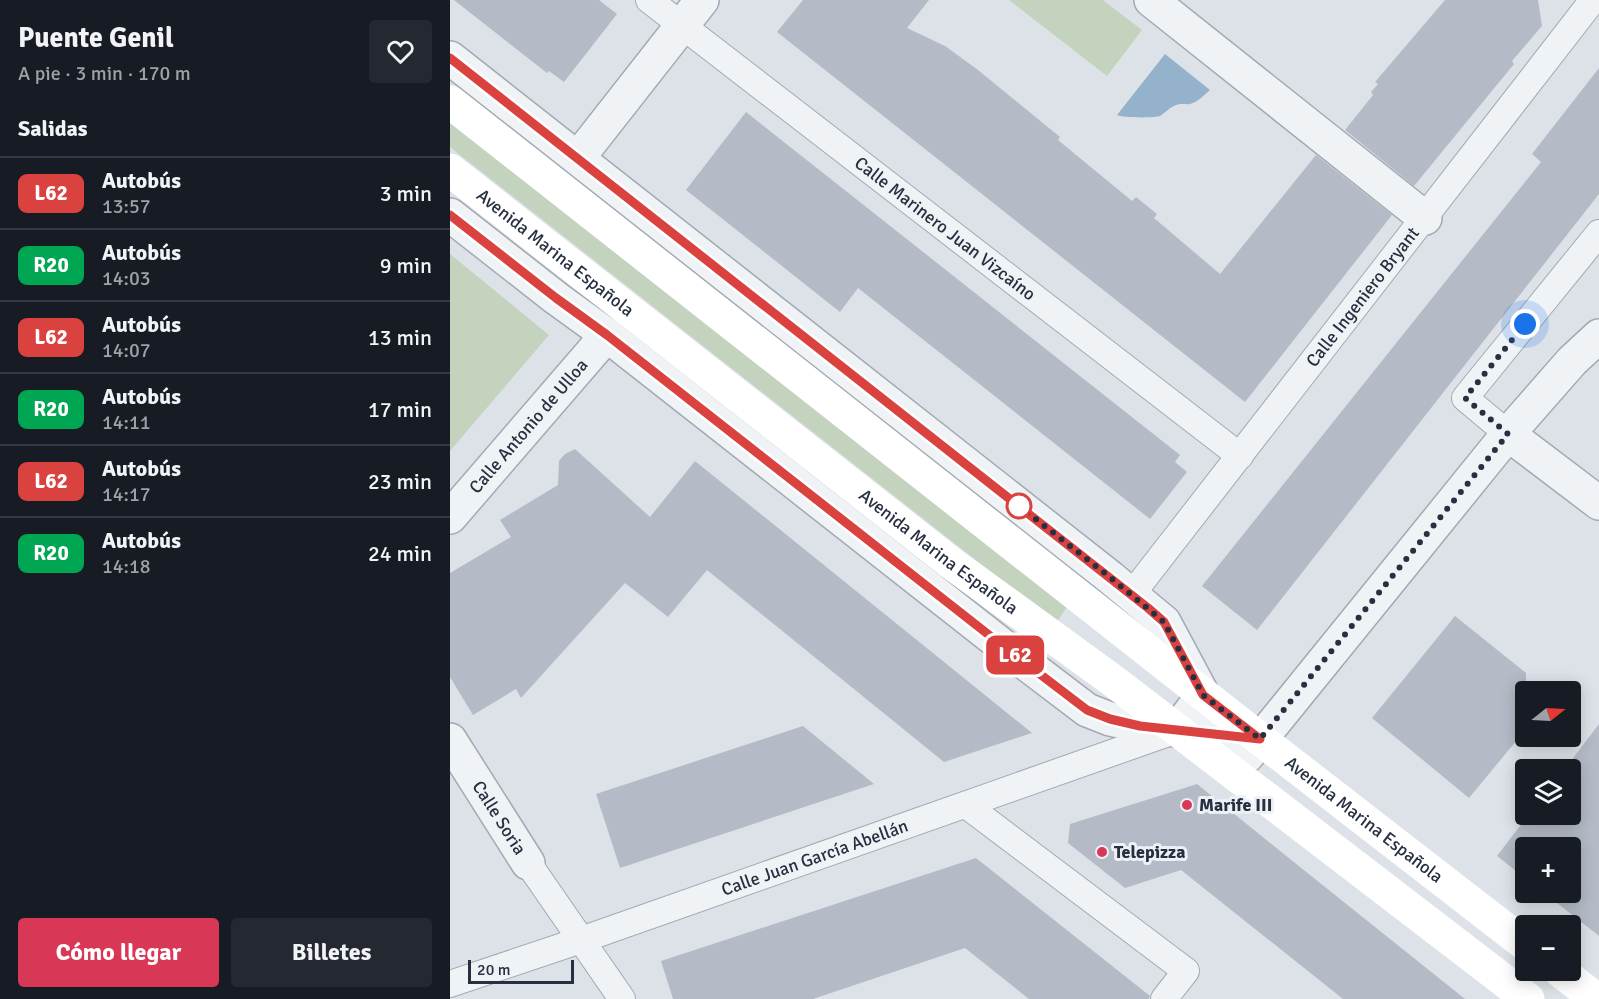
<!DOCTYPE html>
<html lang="es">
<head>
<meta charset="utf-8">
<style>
  body { margin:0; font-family:Signika,sans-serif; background:#242831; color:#f1f3f6; height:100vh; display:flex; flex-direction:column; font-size:22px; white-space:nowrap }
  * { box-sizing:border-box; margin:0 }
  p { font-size:20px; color:#9ea1a6 }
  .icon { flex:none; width:33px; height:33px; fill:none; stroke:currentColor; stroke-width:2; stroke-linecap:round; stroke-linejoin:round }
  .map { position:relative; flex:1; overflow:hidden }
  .sheet { display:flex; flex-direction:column; background:#171b24; width:450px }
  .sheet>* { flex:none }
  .badge { padding:0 12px; border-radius:9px; font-size:21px; line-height:39px }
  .needle { width:39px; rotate:72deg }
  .tools { position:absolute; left:1065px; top:681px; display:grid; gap:12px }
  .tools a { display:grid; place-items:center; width:66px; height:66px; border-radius:6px; background:#171b24; box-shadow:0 3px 15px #0003; font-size:30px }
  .scale { position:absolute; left:18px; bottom:15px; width:106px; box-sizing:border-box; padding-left:6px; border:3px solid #263040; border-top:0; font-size:16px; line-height:21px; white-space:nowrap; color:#263040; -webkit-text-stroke:4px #edf1f6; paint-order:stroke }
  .you { position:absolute; width:30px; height:30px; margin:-15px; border:4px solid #fff; border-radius:50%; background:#1a73e8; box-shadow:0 0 0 9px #1a73e833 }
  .map>.badge { position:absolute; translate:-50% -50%; box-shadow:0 0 0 3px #fff }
  h2 { padding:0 18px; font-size:22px; line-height:54px }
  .round { display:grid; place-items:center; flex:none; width:63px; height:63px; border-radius:6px; background:#242831 }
  .headline { display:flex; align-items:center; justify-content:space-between; height:102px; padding:0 18px }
  h1 { font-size:28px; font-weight:800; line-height:45px }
  .action { display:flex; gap:12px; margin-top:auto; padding:12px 18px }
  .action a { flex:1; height:69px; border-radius:6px; background:#d83856; color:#fff; font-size:24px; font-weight:800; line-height:69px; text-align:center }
  .action a+a { background:#242831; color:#f1f3f6 }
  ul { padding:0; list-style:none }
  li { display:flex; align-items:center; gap:18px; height:72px; padding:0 18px; border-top:2px solid #363941 }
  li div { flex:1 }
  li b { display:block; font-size:22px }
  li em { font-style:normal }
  li .badge { min-width:66px; font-weight:700; text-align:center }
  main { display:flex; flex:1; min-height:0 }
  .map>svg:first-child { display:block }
  .green { fill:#c4d3be }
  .water { fill:#95b2cc }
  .building { fill:#b4bbc6 }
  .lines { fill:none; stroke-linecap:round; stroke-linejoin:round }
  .pedestrian-casing { stroke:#a2a9b2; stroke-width:28 }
  .minor-casing { stroke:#a2a9b2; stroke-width:36 }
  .pedestrian { stroke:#f0f3f6; stroke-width:26 }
  .minor { stroke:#f0f3f6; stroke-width:33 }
  .secondary { stroke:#fff; stroke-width:33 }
  .line-casing { stroke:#fff; stroke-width:14 }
  .line { stroke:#da4240; stroke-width:9 }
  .walk { stroke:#263040; stroke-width:6; stroke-dasharray:0 10.8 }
  .stop-dot { fill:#fff; stroke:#da4240; stroke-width:3 }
  .poi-dot { fill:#d83856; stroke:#edf1f6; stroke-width:2 }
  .labels { text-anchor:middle; stroke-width:6; stroke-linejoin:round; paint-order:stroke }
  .street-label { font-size:18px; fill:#263040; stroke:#edf1f6 }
  .poi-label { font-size:18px; font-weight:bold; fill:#263040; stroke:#edf1f6; text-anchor:start }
</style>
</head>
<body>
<main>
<section class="sheet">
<div class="headline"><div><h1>Puente Genil</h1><p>A pie · 3 min · 170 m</p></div><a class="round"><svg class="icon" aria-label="heart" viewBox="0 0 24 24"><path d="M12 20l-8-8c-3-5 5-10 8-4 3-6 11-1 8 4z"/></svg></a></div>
<h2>Salidas</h2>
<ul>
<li><span class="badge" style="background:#da4240;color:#fff">L62</span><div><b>Autobús</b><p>13:57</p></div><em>3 min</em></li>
<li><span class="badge" style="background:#00a651;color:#fff">R20</span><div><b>Autobús</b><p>14:03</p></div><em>9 min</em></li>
<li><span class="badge" style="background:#da4240;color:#fff">L62</span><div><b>Autobús</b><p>14:07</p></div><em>13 min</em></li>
<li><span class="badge" style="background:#00a651;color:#fff">R20</span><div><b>Autobús</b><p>14:11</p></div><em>17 min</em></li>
<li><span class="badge" style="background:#da4240;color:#fff">L62</span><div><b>Autobús</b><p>14:17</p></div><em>23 min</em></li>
<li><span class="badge" style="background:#00a651;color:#fff">R20</span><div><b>Autobús</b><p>14:18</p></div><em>24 min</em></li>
</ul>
<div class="action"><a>Cómo llegar</a><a>Billetes</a></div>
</section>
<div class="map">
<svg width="1149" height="999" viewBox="0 0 1149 999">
  <rect width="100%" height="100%" fill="#dde2e8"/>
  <path class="green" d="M559,0h94l39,30 -35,46z
    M0,123l617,484 -11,16 -606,-476z
    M0,254l99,81 -99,116z"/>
  <path class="water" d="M715,54l45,36c-6,5 -12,12 -20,14 -4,1 -9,-1 -14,1 -6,2 -11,8 -16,11 -5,2 -37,2 -43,-1z"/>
  <path class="building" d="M4,0h145l18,14 -53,68 -15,-11 -2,2z
    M353,0h126l-22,28 38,18 33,24 82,67 -2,3 74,61 4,-4 21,17 -3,4 66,56 96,-119 76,60 -147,187 -468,-370z
    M995,0h93l4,26 -30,35 2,3 -100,122 -69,-56 28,-35 -2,-3 7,-8 -3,-2z
    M1149,68v126l-342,436 -55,-44 339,-424 -9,-8z
    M296,112l434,343 -5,7 12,10 -37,47 -292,-231 -18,24 -154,-122z
    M125,449l75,68 45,-56 337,272 -88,29 -237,-192 -39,47 -43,-34 -104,115 -5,-9 -43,26 -23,-38v-104l61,-36 -11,-17 58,-35 1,-24 6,-7z
    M1005,616l71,57v56l-57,69 -97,-80z
    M1149,724v212l-56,-44h27v-44h-44v31l-29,-23 32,-42h41v-44h-6z
    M353,726l71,58 -254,84 -24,-74z
    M747,784l93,75 175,140h-122l-162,-129 -56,18 -57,-45 2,-19z
    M526,858l174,138 -1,3h-120l-64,-51 -152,51h-140l-12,-38z"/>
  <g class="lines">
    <defs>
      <g id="pedestrian">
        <path id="s1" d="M199,0l591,456"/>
        <path d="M1058,434l-43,-36 134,-165"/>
        <path id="s2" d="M682,594l461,-594"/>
        <path d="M516,805l220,166 -22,28"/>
        <path d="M78,863l94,136"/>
        <path id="s3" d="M0,984l131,-44 593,-209"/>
      </g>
      <g id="minor">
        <path d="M701,0l274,218"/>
        <path d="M0,58l661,520 53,44 39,73 -26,35"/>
        <path d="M128,158l124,-158"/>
        <path d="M0,215l106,83 51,37 396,311 84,64 23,9 30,7 120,13"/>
        <path d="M1058,434l64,-73 27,-25"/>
        <path id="s4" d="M0,517l157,-182"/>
        <path id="s5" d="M0,740l78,123"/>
        <path d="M797,756l261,-322 91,69"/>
      </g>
    </defs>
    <use href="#pedestrian" class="pedestrian-casing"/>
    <use href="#minor" class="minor-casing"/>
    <use href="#pedestrian" class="pedestrian"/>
    <use href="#minor" class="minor"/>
    <g class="secondary">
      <path id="s6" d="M0,102l810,637 266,206"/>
      <path id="s7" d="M0,170l501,393 161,117 416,319"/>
      <path d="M1109,970l37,29"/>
    </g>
  </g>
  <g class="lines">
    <defs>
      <path id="line" d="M0,58l698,550 16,14 39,73 57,44 -120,-13 -30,-7 -23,-9 -84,-64 -396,-311 -51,-37 -106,-83"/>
    </defs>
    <use href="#line" class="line-casing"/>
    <use href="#line" class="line"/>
    <path class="walk" d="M569,506l92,72 53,44 39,73 57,44 248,-305 -43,-36 60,-74"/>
  </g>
  <circle class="stop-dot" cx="569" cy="506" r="12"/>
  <g class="poi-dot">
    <circle cx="737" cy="805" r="6"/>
    <circle cx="652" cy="852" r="6"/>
  </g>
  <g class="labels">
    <g class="street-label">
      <text dy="6" stroke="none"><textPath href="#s1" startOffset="374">Calle Marinero Juan Vizcaíno</textPath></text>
      <text dy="6" stroke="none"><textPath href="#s7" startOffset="134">Avenida Marina Española</textPath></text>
      <text dy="6" stroke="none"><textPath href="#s2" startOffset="376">Calle Ingeniero Bryant</textPath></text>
      <text dy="6" stroke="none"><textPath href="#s4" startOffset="120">Calle Antonio de Ulloa</textPath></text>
      <text dy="6" stroke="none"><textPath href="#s7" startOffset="620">Avenida Marina Española</textPath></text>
      <text dy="6" stroke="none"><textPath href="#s5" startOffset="92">Calle Soria</textPath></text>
      <text dy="6" stroke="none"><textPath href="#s6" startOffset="1162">Avenida Marina Española</textPath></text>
      <text dy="6" stroke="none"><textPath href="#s3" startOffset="386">Calle Juan García Abellán</textPath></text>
    </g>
    <g class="poi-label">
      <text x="749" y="811">Marife III</text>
      <text x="664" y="858">Telepizza</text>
    </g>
  </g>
</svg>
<div class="tools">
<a><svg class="needle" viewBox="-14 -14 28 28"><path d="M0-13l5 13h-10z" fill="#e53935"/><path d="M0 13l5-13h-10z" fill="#9ea1a6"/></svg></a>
<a><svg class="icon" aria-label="layers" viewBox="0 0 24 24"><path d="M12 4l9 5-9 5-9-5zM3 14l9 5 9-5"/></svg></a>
<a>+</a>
<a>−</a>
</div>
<div class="scale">20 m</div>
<div class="you" style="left:1075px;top:324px"></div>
<b class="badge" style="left:565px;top:655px;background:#da4240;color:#fff">L62</b>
</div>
</main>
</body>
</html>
